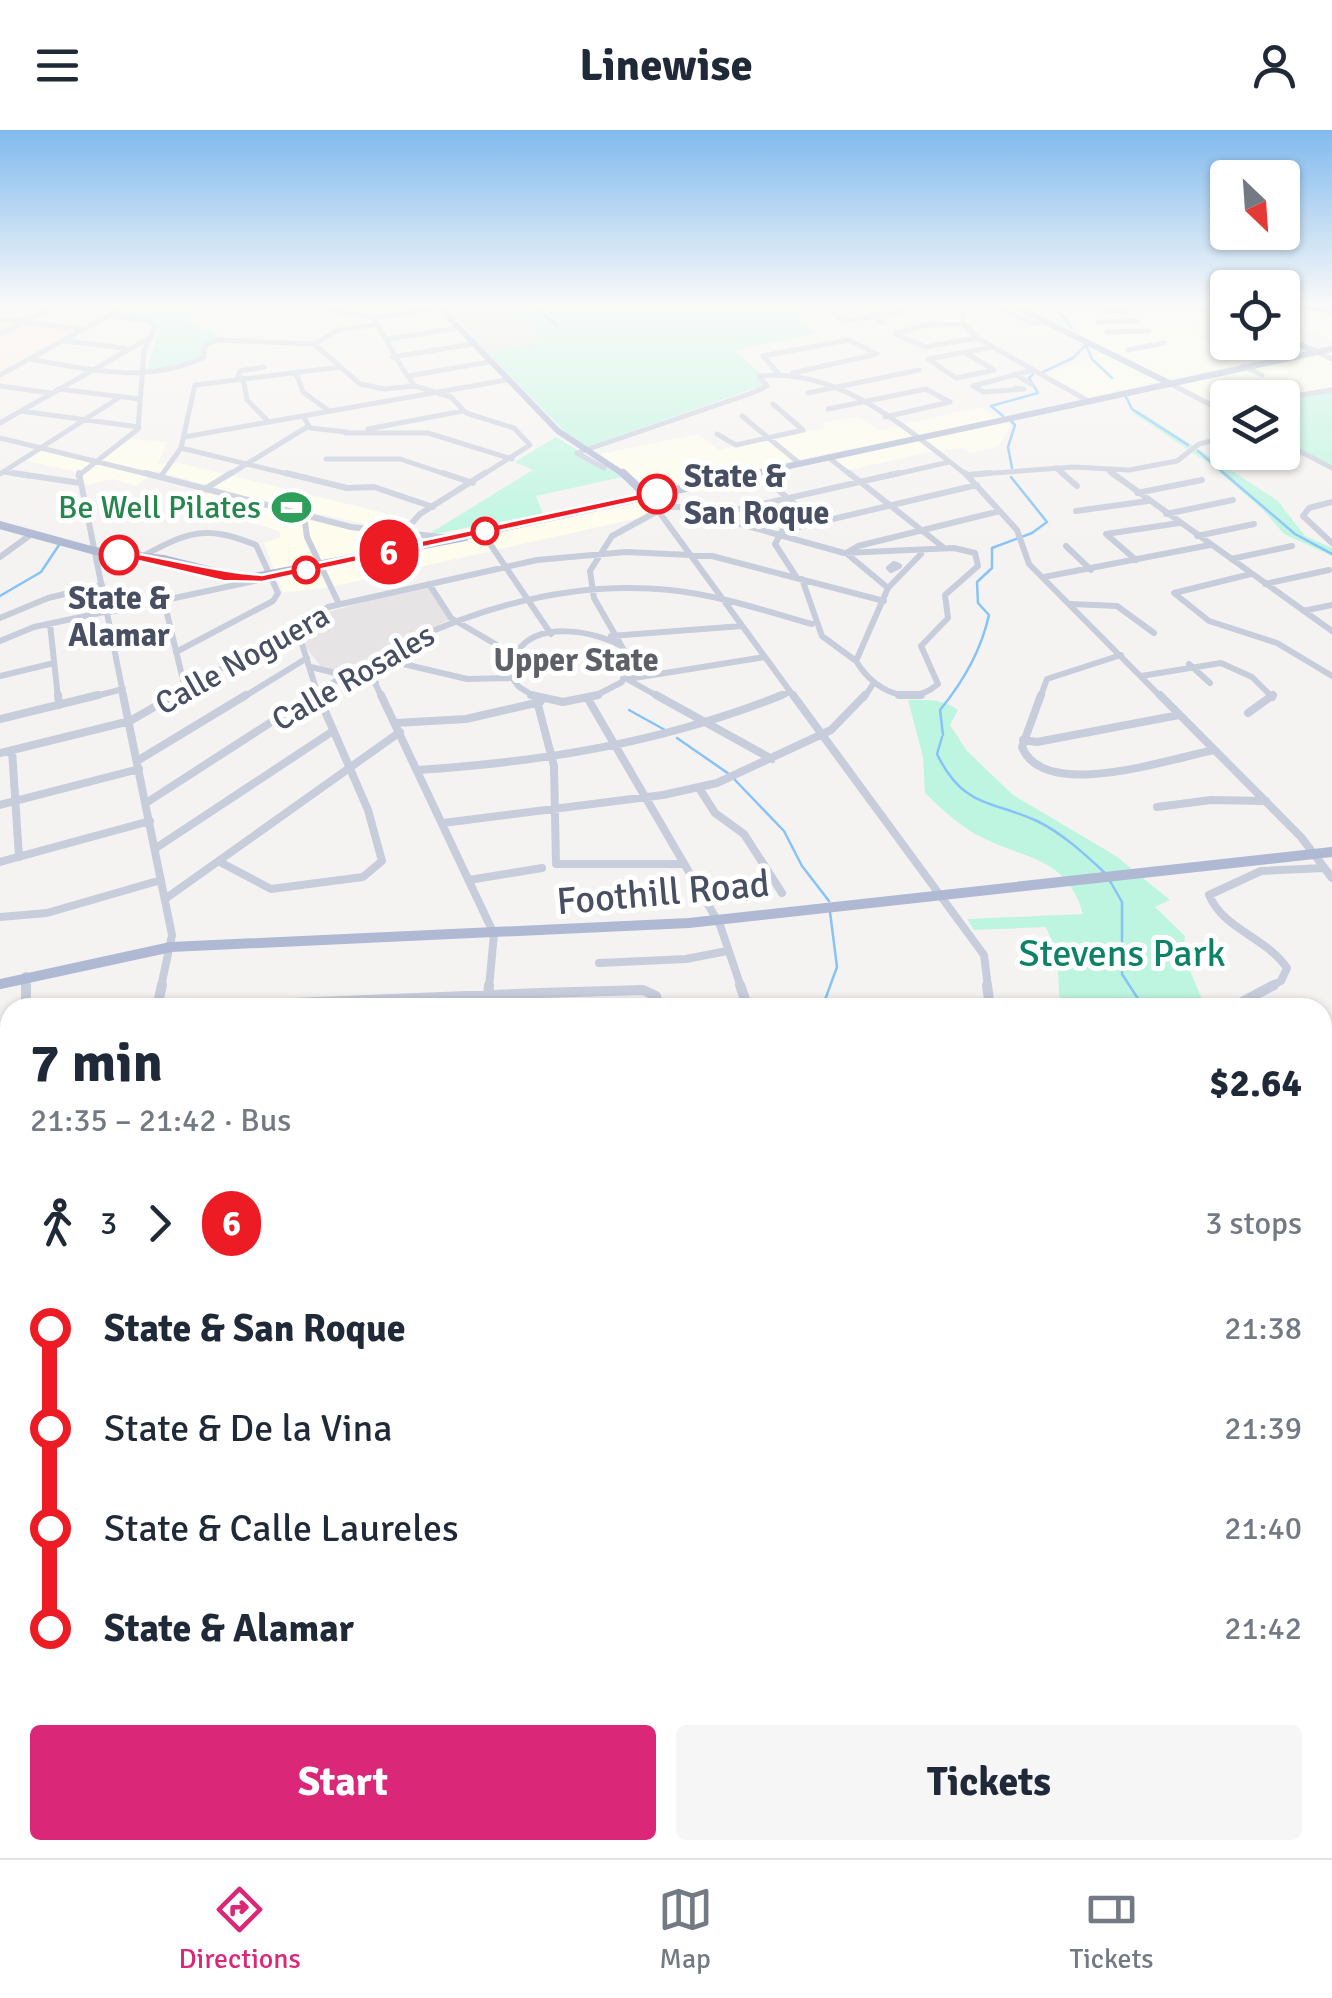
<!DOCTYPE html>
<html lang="en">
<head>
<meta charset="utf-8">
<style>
  body { margin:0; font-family:Signika,sans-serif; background:#f6f6f7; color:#1f2937; height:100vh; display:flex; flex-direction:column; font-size:38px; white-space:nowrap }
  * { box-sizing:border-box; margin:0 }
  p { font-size:32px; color:#747a83 }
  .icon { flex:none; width:55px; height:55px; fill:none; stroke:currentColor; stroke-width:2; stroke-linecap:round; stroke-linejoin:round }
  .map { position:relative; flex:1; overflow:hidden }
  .sheet { position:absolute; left:0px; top:868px; width:1332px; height:862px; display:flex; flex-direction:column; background:#fff; border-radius:30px 30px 0 0; box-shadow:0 2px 8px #0004 }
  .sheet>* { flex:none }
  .badge { padding:0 20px; border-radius:32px; font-size:35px; line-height:65px }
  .needle { width:65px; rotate:155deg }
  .buttons { position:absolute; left:1210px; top:30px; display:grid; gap:20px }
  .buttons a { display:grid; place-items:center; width:90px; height:90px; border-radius:10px; background:#fff; box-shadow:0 2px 8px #0004; font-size:50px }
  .map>.badge { position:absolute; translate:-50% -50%; box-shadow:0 0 0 5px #fff }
  .legs { display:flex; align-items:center; gap:15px; height:110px; padding:0 30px; font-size:32px }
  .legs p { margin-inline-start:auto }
  .headline { display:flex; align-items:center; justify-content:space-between; height:170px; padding:0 30px }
  h1 { font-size:55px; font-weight:800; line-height:75px }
  .button { display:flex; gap:20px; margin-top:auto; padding:20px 30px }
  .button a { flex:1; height:115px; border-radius:10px; background:#db2777; color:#fff; font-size:40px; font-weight:800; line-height:115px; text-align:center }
  .button a+a { background:#f6f6f7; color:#1f2937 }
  ul { padding:0 30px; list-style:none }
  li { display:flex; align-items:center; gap:35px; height:100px; font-size:38px }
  li i { display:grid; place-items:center; width:15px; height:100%; margin:0 12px; background:currentColor }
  li i::after { content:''; width:25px; height:25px; margin:-12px; border:8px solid; border-radius:50%; background:#fff }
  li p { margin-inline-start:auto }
  li:first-child i { background:linear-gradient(#0000 50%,currentColor 0) }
  li:last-child i { background:linear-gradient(currentColor 50%,#0000 0) }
  header { display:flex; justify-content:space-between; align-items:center; height:130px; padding:0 30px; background:#fff; font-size:45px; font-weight:800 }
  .menu { display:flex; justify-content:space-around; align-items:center; height:140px; border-top:2px solid #e0e1e3; background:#fff; font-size:28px; color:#747a83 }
  .menu a { display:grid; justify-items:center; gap:5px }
  .menu .selected { color:#db2777 }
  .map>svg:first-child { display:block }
  .commercial { fill:#fefded }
  .education { fill:#e6e4e4 }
  .medical { fill:#feece3 }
  .green { fill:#bef5e1 }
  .water { fill:#87c3f6 }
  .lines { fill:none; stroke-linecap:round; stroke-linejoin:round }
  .stream-far1 { stroke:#87c3f6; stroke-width:2.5 }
  .stream { stroke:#87c3f6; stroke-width:4 }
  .highway-casing { stroke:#717fb1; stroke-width:4 }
  .minor-far4 { stroke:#c8cddb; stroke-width:5 }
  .minor-far3 { stroke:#c8cddb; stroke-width:6 }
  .minor-far2 { stroke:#c8cddb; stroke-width:8 }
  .minor-far1 { stroke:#c8cddb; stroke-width:10 }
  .minor { stroke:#c8cddb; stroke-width:12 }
  .major-far2 { stroke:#b0b9d3; stroke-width:6 }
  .major-far1 { stroke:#b0b9d3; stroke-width:8 }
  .major { stroke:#b0b9d3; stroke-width:10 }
  .highway { fill:#8695c5; fill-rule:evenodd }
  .line-1 { fill:#ed1c24; stroke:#fff; stroke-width:2.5 }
  .stop-1-dot { fill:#fff; stroke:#ed1c24; stroke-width:5 }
  .labels { text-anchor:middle; stroke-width:10; stroke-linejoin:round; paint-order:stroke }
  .far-stop-label { font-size:32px; font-weight:bold; fill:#484f63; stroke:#fff; text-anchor:start }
  .far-leisure-label { font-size:32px; fill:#27864d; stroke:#fff; text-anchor:end }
  .far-street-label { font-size:32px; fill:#484f63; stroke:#fff }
  .far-neighbourhood-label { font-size:32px; font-weight:bold; fill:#5e6068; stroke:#fff }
  .street-label { font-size:38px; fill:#484f63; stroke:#fff }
  .park-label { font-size:38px; fill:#0d8266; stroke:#fff }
</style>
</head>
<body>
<header><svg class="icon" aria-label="menu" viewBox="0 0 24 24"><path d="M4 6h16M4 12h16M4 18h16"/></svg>Linewise<svg class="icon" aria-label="person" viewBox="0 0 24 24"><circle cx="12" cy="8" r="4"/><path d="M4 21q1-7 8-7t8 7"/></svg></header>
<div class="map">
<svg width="1332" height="1728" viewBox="0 0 1332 1728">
  <rect width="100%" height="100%" fill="#f5f3f2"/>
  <path class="commercial" d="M1069,175h121l25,14h-23l14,12 -13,2 58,29 -83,18 -88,-46 -15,-23z
    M1283,175l49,7v28l-22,-10 -27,4z
    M1332,221v37l-57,9 -47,1 -3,10 -46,-23z
    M1102,223l59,29 -76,16 -40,-23z
    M981,277l30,19 -13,21 -27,6 -8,-5 -33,4 -81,18 -13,-10 24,-6 -6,-6 -200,42 -54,-36 99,-20 19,16 108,-22 -4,-5 37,-7 19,14z
    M131,309l36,3 -9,22 21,-1 230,56 -11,12 -92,-20 -10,6 101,24 -3,15 249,-55 13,13 -330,74 -43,4 -19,-49 17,-6 -2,-6 -88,-26 27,-17 -62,-17 -20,15 -23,-7 -27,6 -12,-14 -47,-10 16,-11 51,14z"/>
  <path class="education" d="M506,175l38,38 -57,9 -37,-40z
    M426,455l23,35 -109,51 -18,-3 -17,-22 4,-22 16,-11z"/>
  <path class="medical" d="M0,191l77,9 -77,43z"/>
  <path class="green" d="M133,175h63l1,8 -8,8 34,17 -20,7 -1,12 -15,9 -40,5 12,-45 -9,-6 -34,-5z
    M506,175h283l26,29 -81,16 27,24 -6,2 9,9 -177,62 -21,-14 -79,-81 56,-10z
    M1332,261v75l-49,-26 -1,-41z
    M1138,280l140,91 27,35 27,12v8l-48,-22 -21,-24 -52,-45 -81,-54z
    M556,307l66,40 -86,19 7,18 -116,21 106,-65 -18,-8z
    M908,570c19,0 34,-2 50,10l-8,15 17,26 46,44 103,61 54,44 -15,7 30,29 -2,17 22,54h-145l-3,-52 -11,-28 -72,3 -7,-11 116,-5c-16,-57 -56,-54 -102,-77 -20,-10 -40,-28 -56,-44l-2,-36z"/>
  <path class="water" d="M370,1720h406l1,8h-417z"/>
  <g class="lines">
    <path class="stream-far1" d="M1062,175l-3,7 13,16
      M540,181l17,15
      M1043,242l30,-14 13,-13 6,14 20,19
      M1126,267l6,12 56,36
      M1003,286l-12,-10 47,-13 -9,-15 4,-4
      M1011,291l4,4 -7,22 4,21
      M1198,321l97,83 37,20
      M0,466l41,-24 18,-27
      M629,580l36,20
      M943,605l-3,-25c23,-28 41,-59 49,-95l-11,-12 -1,-21 15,-14v-20l40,-15 15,-11 -36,-45
      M942,607l-5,17c26,54 54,46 100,67 25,12 49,34 69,53
      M677,608l52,36
      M735,650l49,51 18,35 27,35
      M1110,751l12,21v72l22,34
      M822,878l15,-41 -7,-55"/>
    <path class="stream" d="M1130,1720v8"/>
    <defs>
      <path id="highway" d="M1299,175l33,2v4l-30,-4z"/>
    </defs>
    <use href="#highway" class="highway-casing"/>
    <path class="minor-far4" d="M303,175l69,12c17,24 24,46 43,69
      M806,175l5,4
      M827,175l16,16 61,-10
      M864,175l18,18
      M962,175l2,19 13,14 113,64
      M992,175l39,18 19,-2
      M963,176l21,-1
      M1085,177l42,5
      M373,188l67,-10
      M0,189l81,10
      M1098,192l40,-1
      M964,194l-38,1 -31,9 30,13 52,-9
      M1107,202l42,-1
      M0,204l58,-29
      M388,209l70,-11
      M65,211l59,7
      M314,214l46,40 24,5 31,-3 36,11 15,16 48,15 16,17 -49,31
      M993,217l-65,12 28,19 38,-8
      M1128,220l36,-7
      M1317,222l15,7
      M966,223l28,17
      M392,227l81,-13
      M29,229c59,10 118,26 175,-2l1,-12 12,-5 97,4 25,-14 38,-6
      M1243,236l19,9
      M296,243l7,19 26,19
      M778,243l-15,-17 86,-16 28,14 -84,19
      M1014,244l17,10
      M0,245l128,-70
      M408,246l81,-14
      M243,248l4,22 22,22
      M237,249l3,-8 24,-4
      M1171,254l57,30
      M0,256l50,7
      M1015,258l9,1 -40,3 -11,-6 60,-16
      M58,259l82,10
      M808,263l111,-23
      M1282,268l50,-8
      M828,279l98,-20 24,13 -65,15
      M21,281l118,16
      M303,286l7,12 37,4
      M742,286l57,47
      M0,293l151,-86
      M368,299l95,-18
      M345,303h83l84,26
      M717,304l19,11 67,-15 -30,-26
      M184,307l322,-57
      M0,308l155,38
      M1282,312l50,26
      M181,318l115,28
      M828,327l24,19
      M326,329h74l51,17
      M604,338l-27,-15 175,-60 15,-7 -8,-10c82,-9 147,53 209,100
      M1056,338l9,8
      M1109,341l7,5
      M4,342l26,4
      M758,342l4,4
      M0,344l120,-77
      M967,345l107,-8 55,3 48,-9 22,-17 29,-7
      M78,346l60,-47 6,-78 11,-24 -7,-6 -40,-5
      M161,346l20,-28 14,-63 145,-18
      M227,346l80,-49
      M888,346l61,-14"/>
    <path class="minor-far3" d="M13,343l67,10
      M79,343l45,225
      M145,343l206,54 99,11
      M286,343l61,15 27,-1 59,20
      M443,343l30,10
      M759,343l57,50
      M849,343l94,74
      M965,343l52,57 12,34 133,134
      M1062,343l15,13
      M1112,343l220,158
      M967,345l23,-2
      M205,359l26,-16
      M1137,363l65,-13
      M1332,372l-23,6 -6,8 29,27
      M654,375l141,193
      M655,377h24l165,46 110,-5 21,5 3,13 -33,29 3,23 -27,28 17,38c-29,25 -64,6 -82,-23l32,-73 33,-34
      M1076,381l72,-10
      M1166,384l67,-14
      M714,385l185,-42
      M304,386l3,21 32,67
      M482,402l69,102
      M400,406l20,-22 65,-41
      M1197,406l57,-12
      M1066,416l25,24
      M0,427l33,-24
      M141,427c47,-25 63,-33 115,-12l22,48 -5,8 -97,51
      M1231,429l61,-13
      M1136,430l-30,-26 73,-11
      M894,434l5,2 -8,4 -2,-2z
      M1251,444l-77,19 35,28 68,22 55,33
      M1044,447l166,-32
      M797,448l-22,-34 7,-13 195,-46
      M802,449l20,57 34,25
      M429,454l22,34 63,37
      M1265,454l64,-14
      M888,458l-42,-35 12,-7 142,-35
      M164,471l19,79 8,6
      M1071,474l46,2 37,27
      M1303,481l29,-6
      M109,482l159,-34
      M0,488l48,-20 54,-13
      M301,493v18l18,57
      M50,494l8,74
      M611,506l131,-10
      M0,511l34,-14 75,-16
      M378,528l89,21 44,-1
      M366,533l16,35
      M1189,534l21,19
      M311,537l65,16
      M0,546l54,-13
      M1141,546l80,-13 31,14 21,21
      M625,548l36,20
      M628,549l137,-22
      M88,568l35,-9
      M171,568l157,-91 209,-47 89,-8 86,4 172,45
      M242,568l65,-40
      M309,568c107,-70 230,-121 361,-108 48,5 96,21 142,34
      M537,568l-18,-11 -9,-12c2,-6 3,-18 7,-23 21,-32 78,-21 104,-6
      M591,568l31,-16 7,-23 -35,-61 -4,-27 22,-35 46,-25
      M776,568l14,-6
      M864,568l9,-14
      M1040,568l7,-19 74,-24"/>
    <path class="minor-far2" d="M58,565l1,10
      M123,565l49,240 -11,52
      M381,565l113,239 -5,53
      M531,565l32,7 35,-7
      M656,565l116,64
      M793,565l191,260 4,32
      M899,565h22
      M1041,565l-19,52c22,55 147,12 192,3
      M1160,565l141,142 31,41
      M588,569l132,226 21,62
      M538,575l16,61 2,98h126
      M1248,583l25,-18
      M0,589l98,-24
      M396,593l70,-4 74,-17
      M1023,610l14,2 142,-27
      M12,620l7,107
      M0,623l130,-32 45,-26
      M137,631l109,-66
      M417,640c127,-8 247,-28 365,-75
      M699,658l16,25 29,21 38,59
      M146,673l167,-108
      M0,675l139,-36
      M1157,677l54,-7 55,1
      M443,693l220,-28 54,-12 114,-53 34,-35
      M156,718l177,-117
      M0,732l150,-41
      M220,732l51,27 92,-12 19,-16 -14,-51 -50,-115
      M469,750l73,-12
      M165,769l235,-167
      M0,787l47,-4 114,-33
      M599,833l87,-4 41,-8
      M26,846v11
      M1269,857l12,-6 6,-13c-21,-31 -63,-38 -78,-73l52,-24 63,-3"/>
    <path class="minor-far1" d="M26,855v23
      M740,855l8,23
      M987,855l3,23
      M1242,872l32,-17
      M157,878l5,-23
      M163,878l377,-15
      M487,878l2,-23
      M539,878l1,-15 103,-3 13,6 4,12
      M0,953l10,7"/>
    <path class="minor" d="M938,1720v8"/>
    <path class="major-far2" d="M437,175l121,126 68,45
      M1012,175l159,79
      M1194,175l34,16
      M1282,207l35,15
      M743,346l589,-127"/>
    <path class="major-far1" d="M623,343l24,23
      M0,395l95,26 68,8 81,20 221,-42
      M459,407l296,-64"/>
    <path class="major" d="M0,854l171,-37 518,-24 643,-71"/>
    <use href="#highway" class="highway"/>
  </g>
  <linearGradient id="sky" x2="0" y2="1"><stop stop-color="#81baee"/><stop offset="0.42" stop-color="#fafaf9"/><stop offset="1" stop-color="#fafaf9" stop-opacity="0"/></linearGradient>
  <rect width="1332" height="416" fill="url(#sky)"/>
  <path class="line-1" d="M657,360l4,6 -399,86 -39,-1 -110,-26 6,-4c48,6 94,21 143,24z"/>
  <defs>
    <symbol id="stadium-bare" viewBox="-9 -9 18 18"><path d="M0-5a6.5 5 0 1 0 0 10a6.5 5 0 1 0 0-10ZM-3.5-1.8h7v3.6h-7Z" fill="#2e9e5b" stroke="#fff" stroke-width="2.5" paint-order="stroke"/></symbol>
  </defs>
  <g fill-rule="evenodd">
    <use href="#stadium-bare" x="264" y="350" width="55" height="55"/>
  </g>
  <g class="stop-1-dot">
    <circle cx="657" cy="364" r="18"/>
    <circle cx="485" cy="401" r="12"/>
    <circle cx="119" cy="425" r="18"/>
    <circle cx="306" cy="440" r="12"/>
  </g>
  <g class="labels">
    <g class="far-stop-label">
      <text x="684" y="357">State &amp;<tspan x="684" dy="37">San Roque</tspan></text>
      <text x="119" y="479" text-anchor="middle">State &amp;<tspan x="119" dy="37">Alamar</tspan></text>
    </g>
    <g class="far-leisure-label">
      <text x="261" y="388">Be Well Pilates</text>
    </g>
    <g class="far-street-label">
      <text transform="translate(242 529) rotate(-29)" y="11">Calle Noguera</text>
      <text transform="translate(353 547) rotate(-30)" y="11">Calle Rosales</text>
    </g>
    <g class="far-neighbourhood-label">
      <text x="576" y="541">Upper State</text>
    </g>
    <g class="street-label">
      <text transform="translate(663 762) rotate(-5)" y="13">Foothill Road</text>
    </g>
    <g class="park-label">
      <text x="1122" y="836">Stevens Park</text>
    </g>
  </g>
</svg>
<div class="buttons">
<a><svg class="needle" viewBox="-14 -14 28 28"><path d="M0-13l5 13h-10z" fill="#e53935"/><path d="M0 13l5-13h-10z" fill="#747a83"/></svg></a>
<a><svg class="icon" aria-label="locate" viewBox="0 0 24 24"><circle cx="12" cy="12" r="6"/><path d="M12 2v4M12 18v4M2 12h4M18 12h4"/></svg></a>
<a><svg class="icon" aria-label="layers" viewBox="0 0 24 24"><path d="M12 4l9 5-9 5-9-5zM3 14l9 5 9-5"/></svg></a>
</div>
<b class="badge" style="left:389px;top:422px;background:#ed1c24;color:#fff">6</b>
<section class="sheet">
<div class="headline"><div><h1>7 min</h1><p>21:35 – 21:42 · Bus</p></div><b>$2.64</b></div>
<div class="legs"><svg class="icon" aria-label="walk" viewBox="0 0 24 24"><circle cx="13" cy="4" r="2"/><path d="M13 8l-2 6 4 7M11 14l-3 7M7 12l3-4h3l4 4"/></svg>3<svg class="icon" aria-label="forward" viewBox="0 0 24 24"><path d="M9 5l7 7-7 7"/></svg><b class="badge" style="background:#ed1c24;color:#fff">6</b><p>3 stops</p></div>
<ul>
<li><i style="color:#ed1c24"></i><b>State &amp; San Roque</b><p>21:38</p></li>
<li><i style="color:#ed1c24"></i><span>State &amp; De la Vina</span><p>21:39</p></li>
<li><i style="color:#ed1c24"></i><span>State &amp; Calle Laureles</span><p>21:40</p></li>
<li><i style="color:#ed1c24"></i><b>State &amp; Alamar</b><p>21:42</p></li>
</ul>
<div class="button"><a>Start</a><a>Tickets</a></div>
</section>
</div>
<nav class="menu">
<a class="selected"><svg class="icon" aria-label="directions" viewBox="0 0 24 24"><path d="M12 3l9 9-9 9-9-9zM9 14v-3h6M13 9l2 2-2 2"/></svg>Directions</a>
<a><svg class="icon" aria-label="map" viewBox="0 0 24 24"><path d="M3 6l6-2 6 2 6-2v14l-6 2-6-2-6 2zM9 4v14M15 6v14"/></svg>Map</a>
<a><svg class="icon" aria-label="tickets" viewBox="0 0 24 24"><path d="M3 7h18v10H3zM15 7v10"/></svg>Tickets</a>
</nav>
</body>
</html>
